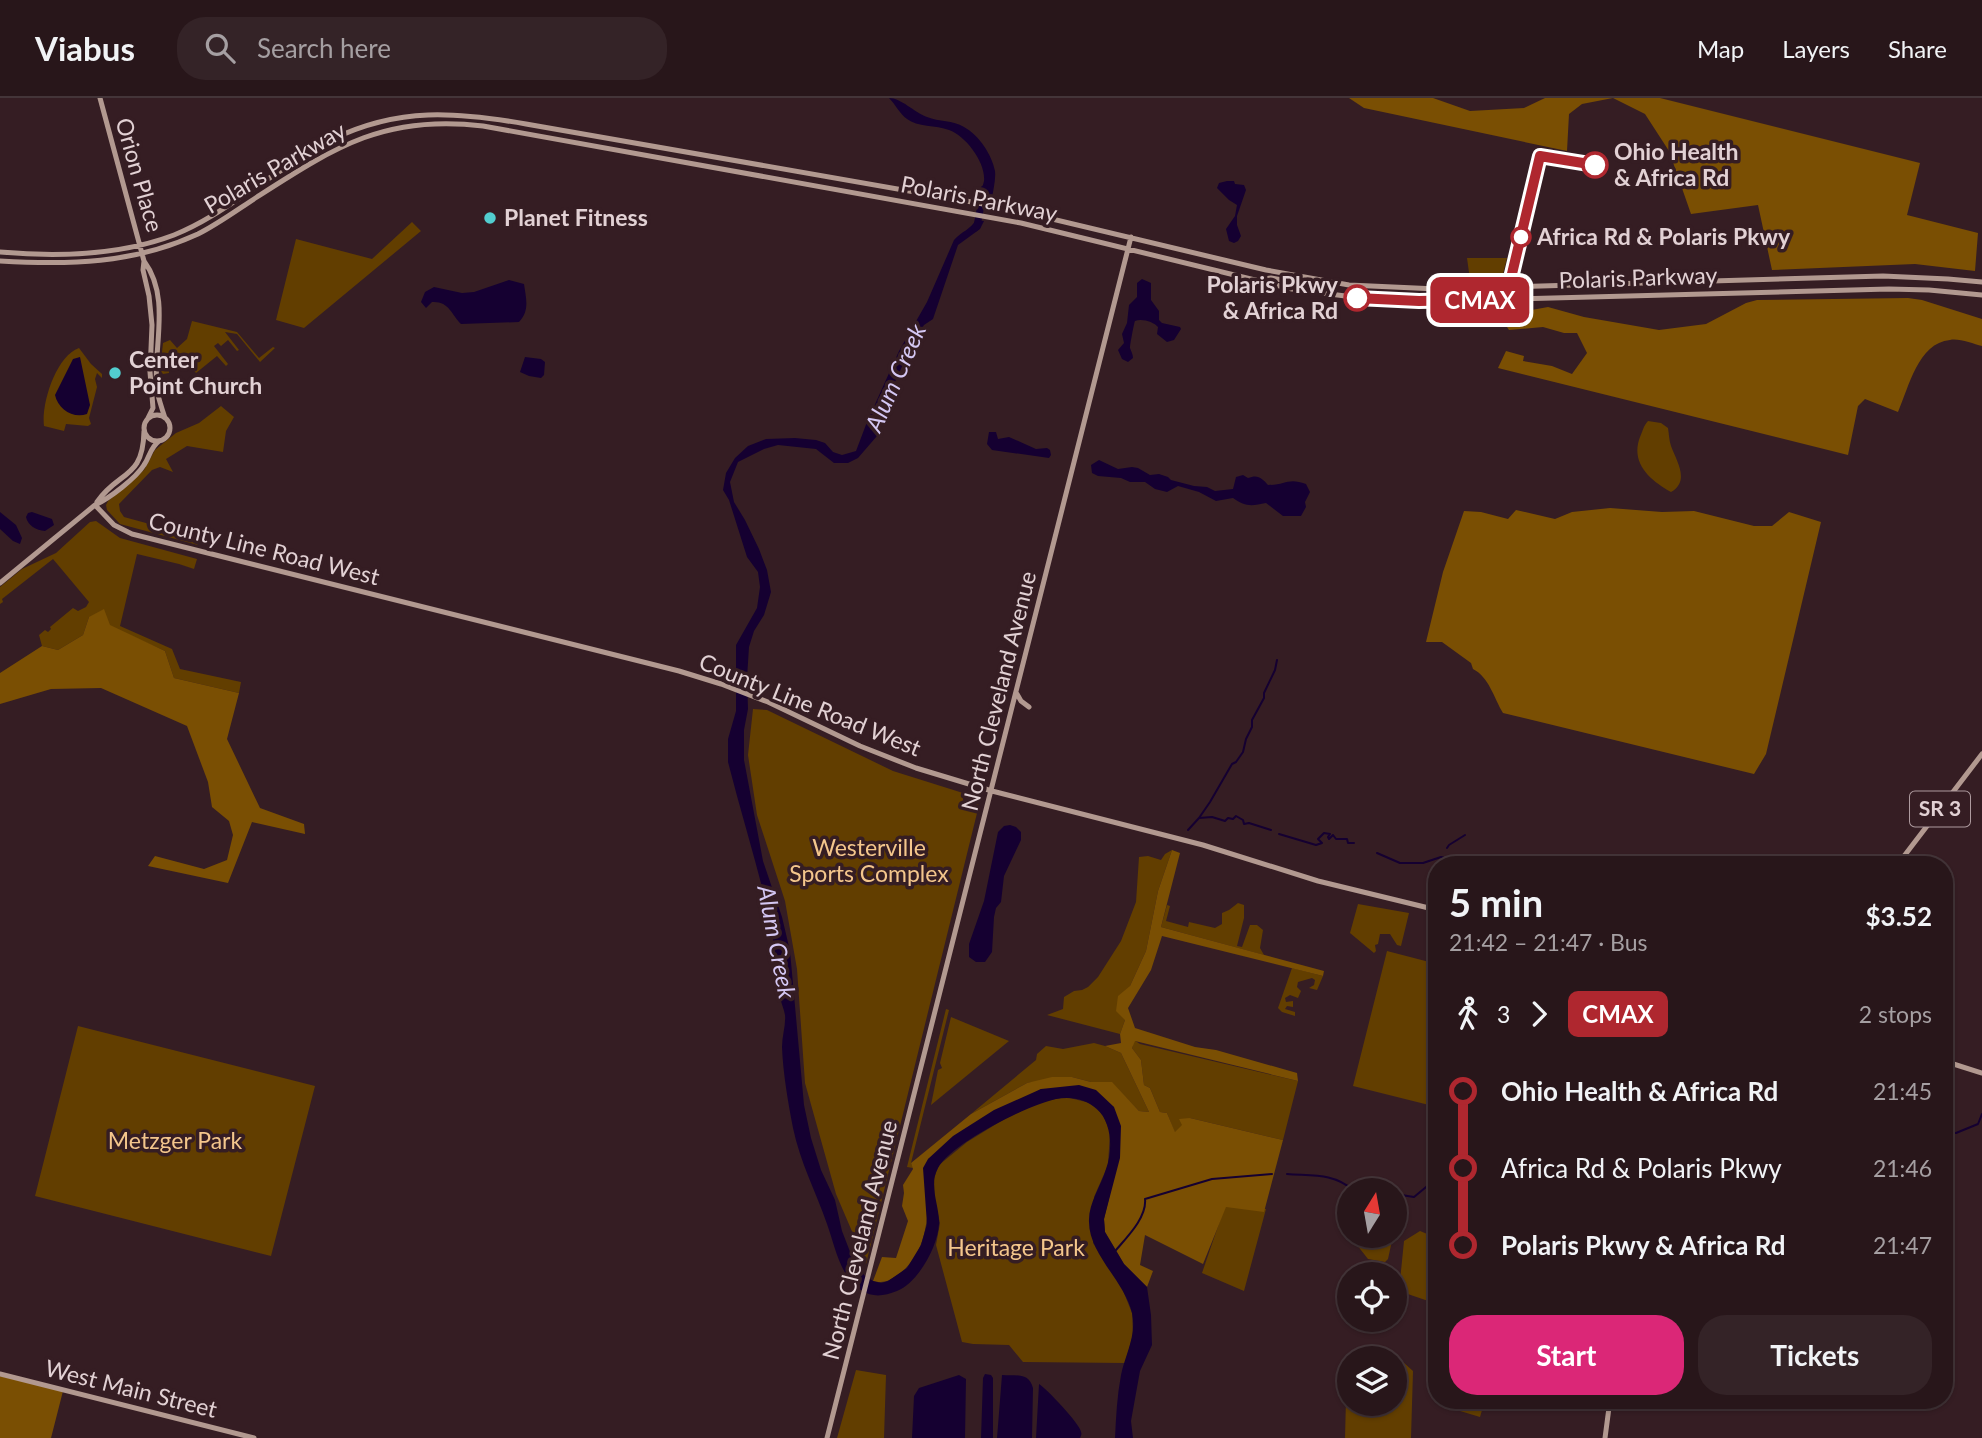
<!DOCTYPE html>
<html lang="en">
<head>
<meta charset="utf-8">
<style>
  body { margin:0; font-family:Lato,sans-serif; background:#342327; color:#f1f3f6; height:100vh; display:flex; flex-direction:column; font-size:26px; white-space:nowrap }
  * { box-sizing:border-box; margin:0 }
  p { font-size:23px; color:#a59fa2 }
  .icon { flex:none; width:38px; height:38px; fill:none; stroke:currentColor; stroke-width:2; stroke-linecap:round; stroke-linejoin:round }
  .map { position:relative; flex:1; overflow:hidden }
  .drawer { position:absolute; left:1428px; top:758px; width:525px; height:553px; display:flex; flex-direction:column; background:#28161a; border-radius:28px; box-shadow:0 2px 5px #0004,0 0 0 2px #443539 }
  .drawer>* { flex:none }
  .badge { padding:0 14px; border-radius:10px; font-size:24px; line-height:46px }
  .needle { width:46px; rotate:11deg }
  .buttons { position:absolute; left:1337px; top:1080px; display:grid; gap:14px }
  .buttons a { display:grid; place-items:center; width:70px; height:70px; border-radius:50%; background:#28161a; box-shadow:0 2px 5px #0004,0 0 0 2px #443539; font-size:35px }
  .map>.badge { position:absolute; translate:-50% -50%; box-shadow:0 0 0 4px #fff }
  .legs { display:flex; align-items:center; gap:10px; height:77px; padding:0 21px; font-size:23px }
  .legs p { margin-inline-start:auto }
  .head { display:flex; align-items:center; justify-content:space-between; height:119px; padding:0 21px }
  h1 { font-size:38px; font-weight:700; line-height:52px }
  .action { display:flex; gap:14px; margin-top:auto; padding:14px 21px }
  .action a { flex:1; height:80px; border-radius:28px; background:#db2777; color:#fff; font-size:28px; font-weight:700; line-height:80px; text-align:center }
  .action a+a { background:#342327; color:#f1f3f6 }
  ul { padding:0 21px; list-style:none }
  li { display:flex; align-items:center; gap:24px; height:77px; font-size:26px }
  li i { display:grid; place-items:center; width:10px; height:100%; margin:0 9px; background:currentColor }
  li i::after { content:''; width:18px; height:18px; margin:-9px; border:5px solid; border-radius:50%; background:#28161a }
  li p { margin-inline-start:auto }
  li:first-child i { background:linear-gradient(#0000 50%,currentColor 0) }
  li:last-child i { background:linear-gradient(currentColor 50%,#0000 0) }
  header { display:flex; align-items:center; gap:42px; box-sizing:border-box; height:98px; padding:0 35px; background:#28161a; border-bottom:2px solid #443539 }
  header strong { font-size:33px }
  nav { display:flex; gap:38px; margin-inline-start:auto; font-size:24px }
  .search { width:490px; height:63px; background:#342327; display:flex; align-items:center; gap:18px; box-sizing:border-box; padding:0 24px; border-radius:28px; color:#a59fa2; font-size:26px }
  .map>svg:first-child { display:block }
  .green { fill:#623e00 }
  .forest { fill:#7a4f03 }
  .water { fill:#150031 }
  .lines { fill:none; stroke-linecap:round; stroke-linejoin:round }
  .stream { stroke:#150031; stroke-width:2 }
  .river { stroke:#150031; stroke-width:7 }
  .major { stroke:#b29990; stroke-width:5 }
  .line-1-casing { stroke:#fff; stroke-width:16 }
  .line-1 { stroke:#af272f; stroke-width:10 }
  .stop-1-dot { fill:#fff; stroke:#af272f; stroke-width:3.5 }
  .poi-dot { fill:#52cdcf; stroke:#351d23; stroke-width:2.5 }
  .labels { text-anchor:middle; stroke-width:7; stroke-linejoin:round; paint-order:stroke }
  .shield { fill:#351d23; stroke:#ae9b9f; stroke-width:2 }
  .shield-label { font-size:21px; font-weight:bold; fill:#e2d1d4 }
  .stop-label { font-size:23px; font-weight:bold; fill:#e2d1d4; stroke:#351d23; text-anchor:start }
  .street-label { font-size:23px; fill:#e2d1d4; stroke:#351d23 }
  .poi-label { font-size:23px; font-weight:bold; fill:#e2d1d4; stroke:#351d23; text-anchor:start }
  .park-label { font-size:23px; fill:#f4c68c; stroke:#351d23 }
  .water-label { font-size:24px; font-style:italic; fill:#d4c7f3; stroke:#351d23 }
</style>
</head>
<body>
<header>
<strong>Viabus</strong>
<div class="search"><svg class="icon" aria-label="search" viewBox="0 0 24 24"><circle cx="10" cy="10" r="6"/><path d="M15 15l6 6"/></svg>Search here</div>
<nav><a>Map</a><a>Layers</a><a>Share</a></nav>
</header>
<div class="map">
<svg width="1982" height="1340" viewBox="0 0 1982 1340">
  <rect width="100%" height="100%" fill="#351d23"/>
  <path class="green" d="M412,124l9,9 -117,97 -28,-8 20,-81 76,20z
    M1467,160h40l-5,20c-10,5 -22,3 -32,2z
    M192,223l45,11 22,26 14,-11 2,1 -15,14 -23,-28 -12,-2 14,18 -2,1 -9,-11 -7,6 -3,-3 -4,3 14,18 -2,2 -9,-10 -21,17 -9,-11 -2,1 -8,-9 -9,7 1,12 -6,1 -3,-4 3,-27 7,-3 7,8 10,-9z
    M79,250l12,16 11,10v4l-5,-5 -2,6 2,8 -8,31 2,6 -3,2 -22,-2 -2,7 -20,-5c-3,-22 12,-70 35,-78z
    M221,308l13,11 -8,14 -3,21 -36,-6 -21,13 7,13 -13,-5 -8,3 -33,34 1,7 4,6 62,17 12,11 -78,-21 -13,-14 -1,-5 2,-4 36,-31 11,-20 21,-17 23,-10z
    M1648,323l13,2 7,5c1,6 1,12 3,18 6,16 19,35 0,46 -21,-12 -41,-29 -31,-55 3,-7 3,-10 8,-16z
    M96,423l24,17 77,21 -3,10 -15,-5 -42,-10 -17,72 52,23 8,20 61,13 -2,11 -65,-15 -9,-27 -76,-34 -6,18 -25,15 -16,-4 -3,-11 6,-5 3,2 3,-3 -1,-2 23,-19 5,3 8,-4 3,-5 -36,-43 -51,40 1,3 -3,2v-17l22,-18 34,-16 34,-31z
    M753,611l14,1 126,61 70,22v7l16,5 -113,459 -30,-70 -31,-111 -8,-114 -12,-68 -28,-86 -9,-60z
    M1172,752l-14,41 -12,60 -16,35 -5,34 -5,14 -73,-19 16,-6 1,-12 10,-6 8,-1 6,-3 10,-10 23,-36 15,-39 3,-45 9,-1 13,4 4,-6z
    M1238,805l6,2v13l-7,28 5,1 8,-22h7l6,5 -3,18 4,7 -103,-28 6,-22 3,1 -4,15 22,6 1,-5 26,6 7,-4v-11l7,-3z
    M1358,806l51,9 -8,33 -4,-1 -7,-11h-10l-2,10 -3,1 1,6 -2,2 -24,-20z
    M1387,853l50,13v143l-84,-21z
    M1292,870l31,8 -6,14 -8,-2 5,-3 1,-5 -3,-2 -14,4 -1,5 4,4 -3,7 -8,-3 -5,3 1,4 7,-1v6l-6,-1 -2,3 10,3v4l-13,-4 -4,-4z
    M946,911l3,1 -38,153 2,5 -6,-1z
    M951,919l58,24 -78,64 7,-35 4,-2 -2,-5z
    M78,928l237,60 -44,170 -236,-60z
    M1134,942l6,4 158,37 -15,59 -93,-22 -15,15 -8,-20 -7,-1 -10,-24 -6,-3 -3,-25 -9,-12z
    M1094,945l11,3 16,7 28,59 -10,-1 -27,-28 -21,-1 -19,-5 -45,6 -56,31 65,-54 1,-6 9,-8 17,3z
    M1066,999l24,6 13,12 7,17 -2,33 -14,32 -1,46 29,45 10,25 1,22 -8,28 -102,-1 -14,-17 -36,-1 -11,-2 -26,-97 4,-22 -5,-22 -1,-23 5,-13 28,-23 39,-24 34,-16z
    M1225,1108l41,3 -22,82 -42,-18z
    M1420,1133l17,7v66l-38,-13 5,-50z
    M1355,1138h38l-5,23 -3,3 -17,-3 -11,-14z
    M1347,1262h2v44h46v-42h8l10,9 -2,67h-66z
    M856,1272l30,5 -2,63h-47z
    M1453,1302h32l-5,17 -30,-9z"/>
  <path class="forest" d="M1349,0h84l37,13 54,-3 21,-10h115l260,65 -13,52 71,18 -3,38 -60,-7 -143,6 -14,-65 -67,9 -22,-63 -24,-37 -32,-16 -31,6 -13,10 -2,37 -203,-43z
    M1908,200l14,2 60,19v27c-9,-2 -23,-8 -32,-6 -32,3 -41,47 -52,72l-33,-13 -7,7 -10,49 -350,-87 8,-17 18,5 -1,5 29,5 20,8 15,-21 -10,-20h-13l-21,-6 -34,3 -2,-3 3,-9 16,-7 22,-4 36,10 75,13 47,-6 40,-21 11,-3z
    M1610,410l52,4 32,-1 60,15h18l17,-14 32,10 -55,232 -12,20 -251,-61c-9,-15 -14,-36 -30,-44l-2,-6 -29,-21h-16l17,-70 21,-61 17,1 27,7 8,-9 39,9 17,-7z
    M104,511l6,16 55,26 9,27 65,15 -12,46 33,69 44,16 1,10 -53,-12 -24,61 -80,-17 7,-10 49,13 23,-9 6,-25 -4,-14 -17,-14 -4,-25 -21,-56 -86,-38 -50,1 -51,15v-31l42,-27 16,4 25,-15 6,-18z
    M1172,752l8,3 -19,74 163,44 -1,5 -161,-40 -11,34 -23,38 7,20 60,19 21,3 81,23 1,8 -163,-40 -3,7 9,12 3,25 6,3 10,24 7,1 8,19 7,-7 -3,-6 11,-1 93,22 -19,72 -38,-5 -23,57 -58,-29 -5,30 13,6 -6,16 -23,-23 -19,-32 -1,-13 6,-25 4,-87 -73,-18 -113,70c0,38 6,89 -29,115 -9,6 -14,10 -26,7l9,-24 14,1 12,-37 -6,-15 2,-13 -1,-8 10,-16 -2,-6 60,-49 56,-31 25,-6h20l19,5h21l27,29 10,1 -28,-59 -16,-7 16,-3 -1,-9 5,-14 -9,-9 2,-15 12,-10 16,-35 12,-60z
    M0,1278l63,15 -12,47h-51z"/>
  <path class="water" d="M889,0c12,0 25,14 38,19 12,5 26,3 37,10 15,8 28,28 31,44 1,9 -2,19 -3,28l-16,-4c4,-4 7,-8 8,-14 2,-18 -18,-45 -35,-51 -13,-5 -32,-3 -42,-11 -7,-5 -12,-15 -18,-21z
    M1227,83h7l1,3 9,1 2,5 -9,26v9l4,11 -3,5 -4,2 -5,-2 -3,-12 9,-13 2,-11 -8,-5 -12,-12 2,-5z
    M976,122l8,1 -4,8 -22,16 -25,74 -9,6 -16,28 -25,56 -6,27 -19,22 -10,5h-14l-18,-14 -38,-4 -14,4 -26,13 -8,20 4,20 11,18 14,29 8,21 4,22 -7,23 -10,16 -5,16 -2,31 1,31 -4,21v30l19,101 19,56 8,34 14,154 7,33 10,32 14,30 7,31 12,31 5,4 5,9 9,6 8,2 7,-2 19,-13 14,-23 6,-21 -4,-56 5,-9 25,-23 41,-26 47,-21 38,-4 17,5 18,17 7,19 -1,32 -16,61 1,13 19,32 23,23 4,28 1,30 -12,26 -9,50 2,17h-18c1,-21 2,-42 6,-63 4,-20 16,-40 11,-62 -7,-31 -43,-59 -43,-91 -1,-18 12,-36 17,-53 7,-19 6,-46 -9,-60 -11,-10 -26,-13 -41,-10 -28,6 -104,44 -118,69 -10,18 2,38 1,56 -1,22 -21,59 -42,67 -13,5 -24,7 -36,-1 -21,-13 -26,-44 -34,-66 -11,-32 -27,-62 -34,-96 -5,-26 -10,-55 -11,-81 0,-11 4,-22 3,-32 -1,-6 -4,-12 -5,-18 -5,-27 -5,-55 -11,-82 -12,-51 -28,-102 -41,-153v-23l8,-28v-66l21,-37 3,-21 -2,-15 -11,-15 -18,-57 -6,-10 3,-17 9,-15 13,-12 18,-7 29,-1 21,2 9,3 8,9 9,3 14,-4 11,-29 32,-71 28,-49 27,-62c8,-9 16,-10 22,-20z
    M1142,181l9,4v17l8,11v9l3,3 18,4 1,2 -7,11 -7,2 -10,-8 1,-7c-4,-5 -16,-9 -23,-6 -1,2 -5,24 -5,27 1,3 3,6 3,10l-5,4 -6,-3 -4,-9 6,-7 -2,-9 5,-11 2,-18 8,-8v-14z
    M509,182l15,4c2,14 6,27 -5,38l-58,2c-10,-10 -12,-23 -29,-22l-6,6 -5,-6 4,-10 9,-5 28,6 12,-1z
    M80,259l10,48 -3,9c-14,5 -29,-5 -32,-19l18,-36z
    M525,259l16,2 4,3 -1,13 -3,3 -12,-2 -9,-4z
    M989,334h7l2,7 11,-2 27,12 11,-1 3,2 1,5 -2,3 -57,-8 -5,-6z
    M1099,362l19,9 14,-2 6,1 12,7 9,-1 9,3 3,3 23,6 13,1 8,4 18,-2 3,-12 7,-2 5,3c10,-4 14,0 20,7 18,0 20,-8 38,-1l4,8 -5,10 1,5 -5,9h-18l-17,-13c-14,3 -21,4 -33,-5l-17,3 -17,-9 -21,-6 -11,6 -12,-3 -10,-7h-15l-9,-4 -23,-2 -6,-3 -1,-8z
    M0,414l16,13 6,13 -2,6 -7,-3 -13,-12z
    M32,414l20,7 2,6 -9,6c-9,-1 -17,-5 -19,-14l2,-4z
    M1010,727l6,2 5,5v8l-17,36 -3,26 -5,6 -2,9 -2,35 -7,10h-9l-7,-5v-13l15,-43 14,-69 6,-6z
    M985,1276l6,1 2,3v60h-12l2,-60z
    M959,1277l7,4 -1,59h-53l2,-42 5,-8z
    M1002,1277c14,1 27,-3 31,13l-1,50h-35z
    M1039,1286c6,3 42,41 42,48 1,2 0,4 -1,6h-44z"/>
  <g class="lines">
    <path class="stream" d="M166,268l3,-11 4,1
      M1199,720l11,-16 22,-38 4,-2 7,-10 3,-13 6,-12v-7l12,-22v-5l11,-23 2,-10
      M1188,732l11,-12 13,-1 13,4 3,-3 5,1 3,-3 7,4 1,4 5,-1 22,7
      M1279,736l37,11 6,-2 -4,-4 6,-6 6,1 -2,3 1,2 4,-4 3,4h11l1,4h6
      M1447,750l2,-3 16,-10
      M1377,755l23,10h23l18,-6 17,4
      M1463,764l10,2
      M1944,1035h12l22,-9 4,-10
      M1287,1076c26,2 46,-1 66,16
      M1395,1096l19,3 23,-19
      M1116,1152c12,-14 31,-33 29,-51l67,-20 60,-5"/>
    <path class="river" d="M975,130l2,-2 7,-37"/>
    <path class="major" d="M100,0l44,163 -1,9 6,26 3,29 -2,47 3,36 -6,12
      M0,154c57,5 119,4 174,-17 33,-13 62,-35 91,-54 22,-14 44,-30 68,-42 66,-32 123,-27 193,-15l480,84 260,62 83,15 88,4 446,-13 65,3 34,3
      M0,163c69,4 133,3 198,-27 20,-10 39,-24 59,-37 78,-50 128,-83 226,-71l538,97 271,66 76,10 77,2 444,-12 40,1 53,5
      M144,163c28,38 8,88 13,130 2,9 5,18 8,27
      M1257,182l14,-2 51,9 7,-3
      M144 330a13 13 0 1 1 26 0a13 13 0 1 1-26 0Z
      M97,404c22,-32 46,-22 47,-71
      M95,407l19,20 18,9 547,137 42,13 47,18 92,44 56,22 76,23 211,54 115,36 119,29
      M0,485l95,-78c15,-7 41,-27 49,-40 6,-9 6,-17 15,-24
      M1017,596l4,7 8,6
      M1898,766l84,-110
      M1944,963l38,12
      M0,1276l254,64
      M827,1340l304,-1201
      M1605,1340l5,-38"/>
  </g>
  <g class="lines">
    <defs>
      <path id="line-1" d="M1357,200l62,3 87,-2 34,-143 55,9"/>
    </defs>
    <use href="#line-1" class="line-1-casing"/>
    <use href="#line-1" class="line-1"/>
  </g>
  <g class="stop-1-dot">
    <circle cx="1595" cy="67" r="12"/>
    <circle cx="1521" cy="139" r="9"/>
    <circle cx="1357" cy="200" r="12"/>
  </g>
  <g class="poi-dot">
    <circle cx="490" cy="120" r="7"/>
    <circle cx="115" cy="275" r="7"/>
  </g>
  <g class="labels">
    <rect class="shield" x="1910" y="693.5" width="60" height="35" rx="5"/>
    <g class="shield-label">
      <text x="1940" y="718">SR 3</text>
    </g>
    <g class="stop-label">
      <text x="1614" y="62">Ohio Health<tspan x="1614" dy="26">&amp; Africa Rd</tspan></text>
      <text x="1537" y="147">Africa Rd &amp; Polaris Pkwy</text>
      <text x="1338" y="195" text-anchor="end">Polaris Pkwy<tspan x="1338" dy="26">&amp; Africa Rd</tspan></text>
    </g>
    <g class="street-label">
      <text transform="translate(275 70) rotate(-30)" y="8">Polaris Parkway</text>
      <text transform="translate(139 77) rotate(74)" y="8">Orion Place</text>
      <text transform="translate(979 101) rotate(11)" y="8">Polaris Parkway</text>
      <text transform="translate(1638 180) rotate(-2)" y="8">Polaris Parkway</text>
      <text transform="translate(264 451) rotate(14)" y="8">County Line Road West</text>
      <text transform="translate(999 593) rotate(-76)" y="8">North Cleveland Avenue</text>
      <text transform="translate(810 607) rotate(22)" y="8">County Line Road West</text>
      <text transform="translate(860 1142) rotate(-76)" y="8">North Cleveland Avenue</text>
      <text transform="translate(131 1291) rotate(14)" y="8">West Main Street</text>
    </g>
    <g class="poi-label">
      <text x="504" y="128">Planet Fitness</text>
      <text x="129" y="270">Center<tspan x="129" dy="26">Point Church</tspan></text>
    </g>
    <g class="park-label">
      <text x="869" y="758">Westerville<tspan x="869" dy="26">Sports Complex</tspan></text>
      <text x="175" y="1051">Metzger Park</text>
      <text x="1016" y="1158">Heritage Park</text>
    </g>
    <g class="water-label">
      <text transform="translate(896 280) rotate(-66)" y="8">Alum Creek</text>
      <text transform="translate(776 844) rotate(79)" y="8">Alum Creek</text>
    </g>
  </g>
</svg>
<div class="buttons">
<a><svg class="needle" viewBox="-14 -14 28 28"><path d="M0-13l5 13h-10z" fill="#e53935"/><path d="M0 13l5-13h-10z" fill="#a59fa2"/></svg></a>
<a><svg class="icon" aria-label="locate" viewBox="0 0 24 24"><circle cx="12" cy="12" r="6"/><path d="M12 2v4M12 18v4M2 12h4M18 12h4"/></svg></a>
<a><svg class="icon" aria-label="layers" viewBox="0 0 24 24"><path d="M12 4l9 5-9 5-9-5zM3 14l9 5 9-5"/></svg></a>
</div>
<b class="badge" style="left:1480px;top:202px;background:#af272f;color:#fff">CMAX</b>
<section class="drawer">
<div class="head"><div><h1>5 min</h1><p>21:42 – 21:47 · Bus</p></div><b>$3.52</b></div>
<div class="legs"><svg class="icon" aria-label="walk" viewBox="0 0 24 24"><circle cx="13" cy="4" r="2"/><path d="M13 8l-2 6 4 7M11 14l-3 7M7 12l3-4h3l4 4"/></svg>3<svg class="icon" aria-label="forward" viewBox="0 0 24 24"><path d="M9 5l7 7-7 7"/></svg><b class="badge" style="background:#af272f;color:#fff">CMAX</b><p>2 stops</p></div>
<ul>
<li><i style="color:#af272f"></i><b>Ohio Health &amp; Africa Rd</b><p>21:45</p></li>
<li><i style="color:#af272f"></i><span>Africa Rd &amp; Polaris Pkwy</span><p>21:46</p></li>
<li><i style="color:#af272f"></i><b>Polaris Pkwy &amp; Africa Rd</b><p>21:47</p></li>
</ul>
<div class="action"><a>Start</a><a>Tickets</a></div>
</section>
</div>
</body>
</html>
